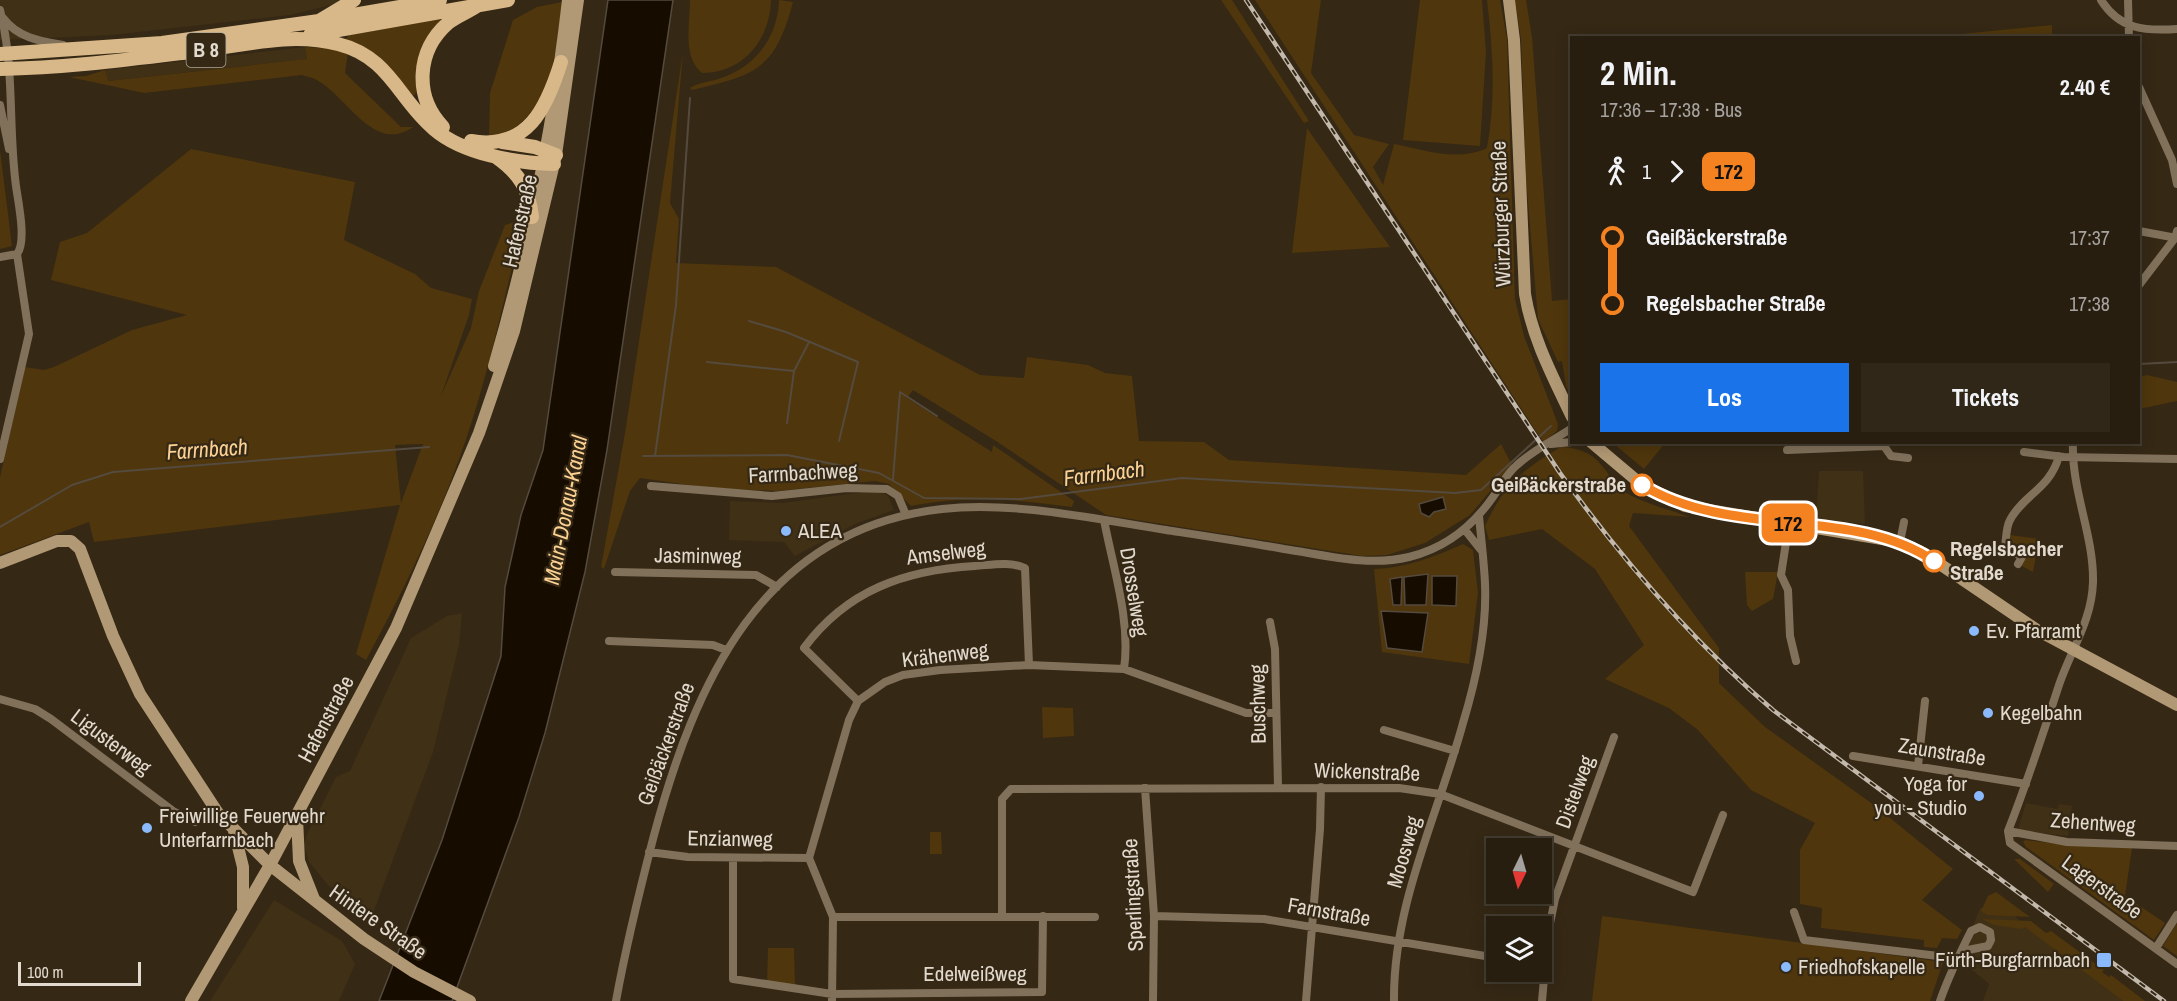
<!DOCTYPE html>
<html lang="de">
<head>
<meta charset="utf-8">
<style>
  body { margin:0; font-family:"Archivo Narrow",sans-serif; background:#302719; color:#f1f3f6; height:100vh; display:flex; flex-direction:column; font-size:22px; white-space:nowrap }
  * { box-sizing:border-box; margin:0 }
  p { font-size:20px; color:#a5a29f }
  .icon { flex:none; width:33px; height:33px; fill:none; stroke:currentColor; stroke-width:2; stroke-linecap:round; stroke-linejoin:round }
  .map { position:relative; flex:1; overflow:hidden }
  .panel { position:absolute; left:1570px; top:36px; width:570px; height:408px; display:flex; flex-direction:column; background:#281e10; border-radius:0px; box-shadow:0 3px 15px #0003,0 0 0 2px #443c30 }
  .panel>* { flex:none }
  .badge { padding:0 12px; border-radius:9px; font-size:21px; line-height:39px }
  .needle { width:39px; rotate:185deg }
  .fabs { position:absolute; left:1486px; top:838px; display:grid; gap:12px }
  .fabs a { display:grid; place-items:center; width:66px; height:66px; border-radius:0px; background:#281e10; box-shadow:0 3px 15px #0003,0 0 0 2px #443c30; font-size:30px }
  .scale { position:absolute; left:18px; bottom:15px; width:123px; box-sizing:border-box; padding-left:6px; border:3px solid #e2dace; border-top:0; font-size:16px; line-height:21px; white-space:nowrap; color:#e2dace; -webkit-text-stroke:4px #352815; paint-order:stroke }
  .map>.badge { position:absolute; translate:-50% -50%; box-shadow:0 0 0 3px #fff }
  .legs { display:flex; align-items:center; gap:9px; height:66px; padding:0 30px; font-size:20px }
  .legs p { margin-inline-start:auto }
  .head { display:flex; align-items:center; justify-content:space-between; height:102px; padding:0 30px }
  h1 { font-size:33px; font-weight:800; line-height:45px }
  .primary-button { display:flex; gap:12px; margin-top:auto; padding:12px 30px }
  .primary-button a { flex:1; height:69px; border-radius:0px; background:#1a73e8; color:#fff; font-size:24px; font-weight:800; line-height:69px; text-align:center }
  .primary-button a+a { background:#302719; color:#f1f3f6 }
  ul { padding:0 30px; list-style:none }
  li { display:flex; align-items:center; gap:21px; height:66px; font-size:22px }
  li i { display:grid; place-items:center; width:9px; height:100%; margin:0 8px; background:currentColor }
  li i::after { content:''; width:15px; height:15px; margin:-8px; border:4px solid; border-radius:50%; background:#281e10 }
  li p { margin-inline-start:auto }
  li:first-child i { background:linear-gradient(#0000 50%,currentColor 0) }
  li:last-child i { background:linear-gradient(currentColor 50%,#0000 0) }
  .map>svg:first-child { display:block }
  .built { fill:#403016 }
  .green { fill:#4f360c; fill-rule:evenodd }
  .water { fill:#170c00; stroke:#544a3e; stroke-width:1.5 }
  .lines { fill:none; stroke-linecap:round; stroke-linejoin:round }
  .stream { stroke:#544a3e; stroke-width:2 }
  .street { stroke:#81715b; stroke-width:8 }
  .secondary { stroke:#b29975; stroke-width:12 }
  .primary { stroke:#d8b889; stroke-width:14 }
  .rail-casing { stroke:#c2b9ac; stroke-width:4.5 }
  .rail { stroke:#352815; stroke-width:2; stroke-dasharray:7; stroke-linecap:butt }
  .line-1-casing { stroke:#fff; stroke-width:14 }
  .line-1 { stroke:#f58220; stroke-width:9 }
  .stop-1-dot { fill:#fff; stroke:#f58220; stroke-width:3 }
  .poi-dot { fill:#8abafc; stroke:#352815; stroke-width:2 }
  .labels { text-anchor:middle; stroke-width:4.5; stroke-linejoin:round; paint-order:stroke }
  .shield { fill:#352815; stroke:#aea596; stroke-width:1.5 }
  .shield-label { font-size:20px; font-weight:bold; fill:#e2dace }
  .street-label { font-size:21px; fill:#e2dace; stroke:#352815 }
  .stop-label { font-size:21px; font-weight:bold; fill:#e2dace; stroke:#352815; text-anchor:end }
  .poi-label { font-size:21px; fill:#e2dace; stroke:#352815; text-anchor:start }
  .water-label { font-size:22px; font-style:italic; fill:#fcd294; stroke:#352815 }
</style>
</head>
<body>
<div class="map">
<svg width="2177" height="1001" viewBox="0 0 2177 1001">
  <rect width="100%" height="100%" fill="#352815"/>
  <path class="built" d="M0,0h339l-4,4 -45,11 -178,20 -112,5z
    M305,47l2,12 -200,22 -2,-11z
    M1819,471h44l2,53 -49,-5z
    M878,490l10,6 6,14 -37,13 -62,33 -11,-14 -55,-2 1,-39 53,2z
    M462,613l-3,32 -26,107 -63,169 -42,-36 -19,-23 -5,-17 3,-11 29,-57 14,-6 61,-133 36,-22z
    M2026,803l32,6 1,-5 13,2 -4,30 -50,-6z
    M274,900l68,41 13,23 -16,37h-129z
    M1980,908h24l119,93h-140l6,-17 -29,-24z"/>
  <path class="green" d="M690,0h81c-1,39 -27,73 -69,73 -20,-16 -12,-49 -12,-73z
    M779,0l14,2c-18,68 -37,73 -101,88l-2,-2c9,-6 21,-6 31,-10 35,-11 57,-42 58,-78z
    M1221,0h11l77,121 -5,2z
    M1255,0h66l-10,73 43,62 35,9 -16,23 10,18 11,-41c31,6 63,18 93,4 9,-50 6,-97 0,-148h13l7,39 8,260 9,37 34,88 -1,7 -14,11z
    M1420,0h62l4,52 -6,94 -77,-6z
    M1515,0h11l6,37 20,264 20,-2v100l-6,-13 -4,-25 -4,1 -20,-43 -12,-140 -5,-140z
    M562,2c-6,47 -8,101 -52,129l-2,-1 -5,5 -14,2 1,-44 23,-73 24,-13z
    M440,19l2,3 -27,73h-4l-66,-55 4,-5z
    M2052,25v12h-121z
    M305,47l23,1 20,5 -3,20 56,54h12c-38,27 -65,-28 -93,-45 -5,-4 -12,-5 -18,-7l-158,18 -75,-16 17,-1 19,-6 3,11 199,-22z
    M683,52l-13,151 9,16 -3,44 100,4 204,108 44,3 3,-21 61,8 17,8 27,3 7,65 65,1 25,18 237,15 35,-31 11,21 -42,50 -45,28 -38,12 -25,1 -256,-41 -110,-74 -83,-51 -6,8 85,54 1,-7 81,56 -2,6c-58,-8 -103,-12 -161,-1l-22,-22 -14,-3 -98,10 -68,-3 -69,-10 -10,13 -26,78 -3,-2 24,-134z
    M1307,128l83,119 -98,6z
    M191,149l164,33 -11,58 71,34 16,14 41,11 -3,16 -28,81 30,-68 8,-37 26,-66 19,-6c-16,62 -29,125 -47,186 -26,88 -67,174 -111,255l-10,-6 44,-149 -306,37 -5,-20 -89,33v-78l25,-110 19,3 10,-3 78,-37 55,-15 -136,-35 9,-38 27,-9zM423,444l-22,59 -6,-58z
    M0,150l12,96 -12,3z
    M2147,375l30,7v19l-38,8v-32z
    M1613,443h52l-21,26z
    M1561,447c46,2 41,33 71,49 18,9 39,14 58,21l-57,-4 -4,13 90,122v35l46,44 109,78 79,64 -31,31 40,30 -5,9 -15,-1 -5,10 -13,-1v-7l-103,-12 1,-20 -22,-4v-54l15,-27 -64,-33 -53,-60 -29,-22 -64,-29 39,-34 -49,-76 -53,-40 -53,11 -4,-14c18,-40 38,-57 76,-79z
    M2010,535l29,4 -6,33 -15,-8 3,-7 -13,-6z
    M1463,544l10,6 5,43 -9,71 -87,-12 -8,-83c32,-1 60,-12 89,-25z
    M1745,572h33l-5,27 -21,12 -5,-6z
    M1042,707l31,1 1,28 -31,2z
    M930,832h11l1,22h-12z
    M2025,840l33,4 74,4 -7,48 40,27 -11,17 -128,-93 -3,-5z
    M2014,859h6l34,25 -6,8z
    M1996,892l34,25 -43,-2 -6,-4 7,-15z
    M1602,916l341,46 -13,39h-338z
    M1982,919l49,2 15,12 5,-2 53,39 -2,2 7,5 2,-2 34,26h-22l-98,-74 -3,2 -28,-4z
    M2177,923v33l-14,-10z
    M768,948h26l1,37 -28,-3z"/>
  <path class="water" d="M608,0h65l-66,450 -22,122 -40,161 -26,84 -67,184h-73l63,-161 59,-184 4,-69 16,-72 22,-65z
    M1443,497l3,12 -12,3 -5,5 -8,-4 -2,-9z
    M1428,574l-2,31h-21l-1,-28z
    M1432,576h25l-1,30 -24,-1z
    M1402,577l-1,28h-8l-3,-26z
    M1381,611l47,2 -6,39 -35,-4z"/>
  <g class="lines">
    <path class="stream" d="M749,321l37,11 72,30 -19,79
      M707,362l87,9
      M2139,364l38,-2
      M787,423l7,-52 15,-29
      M643,456l144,-1 92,18 45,25 97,1 161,-21 273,15 26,-3 70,-64
      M655,456l21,-151 14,-207
      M893,479l7,-87 37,24
      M0,527l72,-42 41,-13 316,-25"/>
    <path class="street" d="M2101,0c19,30 44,31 76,29
      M2128,0l1,38
      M0,10c15,57 8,118 16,176 2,16 11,55 1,68l12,80 -29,125
      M3,18c15,20 37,23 60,27
      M2139,87l33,73 5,24
      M0,105l9,44
      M2139,231l38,7
      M0,257l17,-3
      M2139,285l36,-47 2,-7
      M2073,442c-2,48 21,93 20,140 -1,38 -22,68 -34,103 -16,49 -32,98 -51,146l2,12 167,121
      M1551,444l21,-2
      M1787,450l97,-4 7,10 17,2
      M2024,452l40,5 113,2
      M651,486l121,10 75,-8 40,1 11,7 8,19
      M1104,520c9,48 27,101 20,149
      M1789,523l-8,52 7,15 2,46 6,25
      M1465,530l16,20
      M1900,542l4,-20
      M2018,564l4,-7 -17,-9c1,-9 1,-21 5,-28 14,-26 40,-31 49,-64
      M615,572l141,3 21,12
      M1270,622l5,27 3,138
      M609,641l104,4 13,5
      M0,699l35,10 16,10 122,92 22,11
      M858,701l-54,-53c43,-58 101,-78 171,-82 16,-1 35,-5 50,2l4,97
      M1384,730l71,21
      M1853,756l173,28
      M1918,766l7,-65
      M1145,788l9,128 -1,85
      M2008,831l59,11 110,4
      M649,852l39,5 121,1
      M733,858v121l99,15 210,-2 1,-76
      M1794,912l10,28 151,18
      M1002,916v-117l9,-10 388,-1 41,6 253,98 30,-77
      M1154,916l110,3 233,39
      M833,917h262
      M2156,948l21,-33
      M616,1001c10,-55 23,-108 37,-162 41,-154 108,-310 289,-330 72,-8 153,10 224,21 39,6 79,12 118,19 41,6 84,18 125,8 37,-9 63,-30 84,-60 7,-10 14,-24 24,-32 15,-14 37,-25 55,-37
      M832,1001l1,-84 -24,-59 40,-138 9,-19 27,-19 18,-7 37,-5 89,-5 95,4 122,44h30
      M1306,1001l14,-172 1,-42
      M1394,1001c-1,-97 44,-186 69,-278 13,-43 24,-94 22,-139 -1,-23 -4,-46 -6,-68
      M1542,1001l6,-68 7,-34 59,-162
      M1940,1001c9,-26 19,-46 31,-70l9,-4 10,5 1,8 -3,6 -25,5"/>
    <path class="secondary" d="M1509,0l5,40 11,254c7,44 28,83 47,123
      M494,366c35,-120 60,-242 74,-366
      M1591,442l51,43 43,21 215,36 25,12 112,76 140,75
      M0,563l57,-22h14l9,8 33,87 27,58 78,119 52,52 94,74 50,33 56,29
      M297,818l2,43 15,38
      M234,831l9,36v41
      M191,1001l79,-136 126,-237 83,-195 35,-102 42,-176 22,-155"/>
    <path class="primary" d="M330,19l110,-19
      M310,35l198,-35
      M0,54l162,-11 157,-22 35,-21
      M0,69c66,-1 133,-10 199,-18 46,-6 92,-19 139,-7 52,13 60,55 96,85 29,25 82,34 120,35
      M443,127c-29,-30 -27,-76 5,-104 9,-7 20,-11 29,-17
      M471,141c57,10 76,-34 90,-79
      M502,142l33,5 21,8
      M496,157c23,16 33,32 36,60"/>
    <defs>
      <path id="rail" d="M1246,0l314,473c63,88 131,167 213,237l391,291"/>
    </defs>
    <use href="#rail" class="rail-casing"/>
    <use href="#rail" class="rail"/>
  </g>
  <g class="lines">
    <defs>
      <path id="line-1" d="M1642,485c89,54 211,21 292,76"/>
    </defs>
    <use href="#line-1" class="line-1-casing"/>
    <use href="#line-1" class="line-1"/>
  </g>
  <g class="stop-1-dot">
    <circle cx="1642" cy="485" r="10"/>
    <circle cx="1934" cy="561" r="10"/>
  </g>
  <g class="poi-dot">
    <circle cx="786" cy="531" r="6"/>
    <circle cx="1974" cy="631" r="6"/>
    <circle cx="1988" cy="713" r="6"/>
    <circle cx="1979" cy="796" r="6"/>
    <circle cx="147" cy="828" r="6"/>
    <rect x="2096" y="952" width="16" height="16" rx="3"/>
    <circle cx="1786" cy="967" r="6"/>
  </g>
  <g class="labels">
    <rect class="shield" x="186.5" y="33" width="39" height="34" rx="4.5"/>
    <g class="shield-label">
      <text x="206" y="57">B 8</text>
    </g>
    <g class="street-label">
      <text transform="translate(1501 214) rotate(-92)" y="7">Würzburger Straße</text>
      <text transform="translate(520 221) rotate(-77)" y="7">Hafenstraße</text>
      <text transform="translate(803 473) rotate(-3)" y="7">Farrnbachweg</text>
      <text transform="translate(946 553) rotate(-7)" y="7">Amselweg</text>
      <text transform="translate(698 556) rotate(1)" y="7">Jasminweg</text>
      <text transform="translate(1134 592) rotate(81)" y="7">Drosselweg</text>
      <text transform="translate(945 655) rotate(-7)" y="7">Krähenweg</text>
      <text transform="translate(1258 704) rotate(-91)" y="7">Buschweg</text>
      <text transform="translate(326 719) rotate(-62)" y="7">Hafenstraße</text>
      <text transform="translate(111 742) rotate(37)" y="7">Ligusterweg</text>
      <text transform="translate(666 744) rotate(-70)" y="7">Geißäckerstraße</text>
      <text transform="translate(1942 752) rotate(9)" y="7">Zaunstraße</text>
      <text transform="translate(1367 772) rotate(2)" y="7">Wickenstraße</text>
      <text transform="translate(1575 792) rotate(-70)" y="7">Distelweg</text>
      <text transform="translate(2093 823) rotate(4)" y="7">Zehentweg</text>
      <text transform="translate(730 839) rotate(1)" y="7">Enzianweg</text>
      <text transform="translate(1404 852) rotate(-74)" y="7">Moosweg</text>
      <text transform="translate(2102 887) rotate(36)" y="7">Lagerstraße</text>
      <text transform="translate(1133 895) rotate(-93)" y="7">Sperlingstraße</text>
      <text transform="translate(1329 912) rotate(10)" y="7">Farnstraße</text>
      <text transform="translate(378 922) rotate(35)" y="7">Hintere Straße</text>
      <text x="975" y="981">Edelweißweg</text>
    </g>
    <g class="stop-label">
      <text x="1626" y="492">Geißäckerstraße</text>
      <text x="1950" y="556" text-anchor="start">Regelsbacher<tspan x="1950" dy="24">Straße</tspan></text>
    </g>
    <g class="poi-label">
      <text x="798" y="538">ALEA</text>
      <text x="1986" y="638">Ev. Pfarramt</text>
      <text x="2000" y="720">Kegelbahn</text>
      <text x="1967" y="791" text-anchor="end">Yoga for<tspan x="1967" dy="24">you - Studio</tspan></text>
      <text x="159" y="823">Freiwillige Feuerwehr<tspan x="159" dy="24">Unterfarrnbach</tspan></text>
      <text x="2090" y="967" text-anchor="end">Fürth-Burgfarrnbach</text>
      <text x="1798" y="974">Friedhofskapelle</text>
    </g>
    <g class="water-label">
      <text transform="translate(207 449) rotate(-4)" y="8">Farrnbach</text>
      <text transform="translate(1104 473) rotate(-7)" y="8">Farrnbach</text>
      <text transform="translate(565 510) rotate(-79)" y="8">Main-Donau-Kanal</text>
    </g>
  </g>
</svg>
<div class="fabs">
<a><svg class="needle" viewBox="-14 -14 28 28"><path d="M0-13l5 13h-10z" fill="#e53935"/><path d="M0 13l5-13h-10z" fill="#a5a29f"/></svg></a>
<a><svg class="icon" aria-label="layers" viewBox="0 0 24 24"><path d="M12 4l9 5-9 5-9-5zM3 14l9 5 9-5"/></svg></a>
</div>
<div class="scale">100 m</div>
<b class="badge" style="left:1788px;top:523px;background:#f58220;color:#111">172</b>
<section class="panel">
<div class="head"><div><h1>2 Min.</h1><p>17:36 – 17:38 · Bus</p></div><b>2.40 €</b></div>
<div class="legs"><svg class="icon" aria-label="walk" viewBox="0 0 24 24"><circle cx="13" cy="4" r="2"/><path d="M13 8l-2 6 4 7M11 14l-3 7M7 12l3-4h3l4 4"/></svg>1<svg class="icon" aria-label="forward" viewBox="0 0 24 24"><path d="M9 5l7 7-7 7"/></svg><b class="badge" style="background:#f58220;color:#111">172</b></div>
<ul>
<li><i style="color:#f58220"></i><b>Geißäckerstraße</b><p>17:37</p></li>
<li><i style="color:#f58220"></i><b>Regelsbacher Straße</b><p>17:38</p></li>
</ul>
<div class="primary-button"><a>Los</a><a>Tickets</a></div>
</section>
</div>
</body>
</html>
